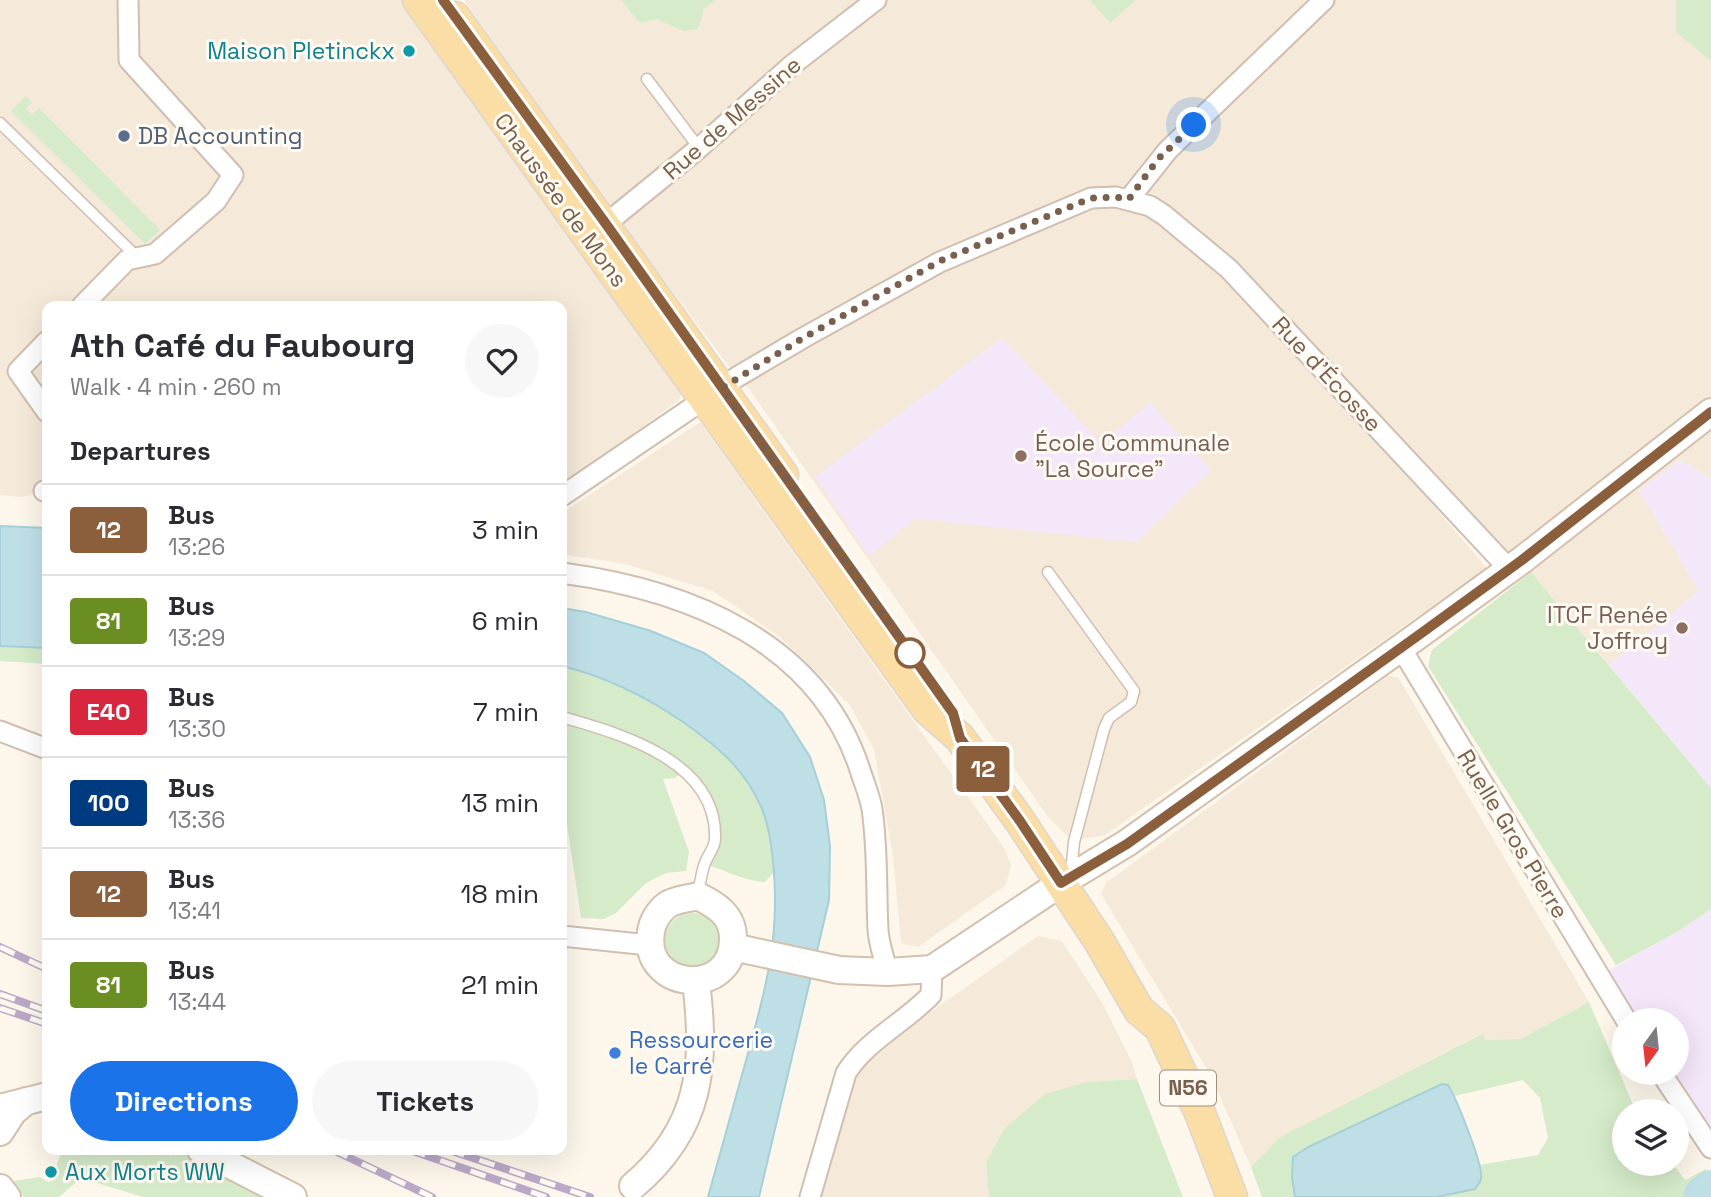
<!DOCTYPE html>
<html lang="en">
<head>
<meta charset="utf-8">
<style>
  body { margin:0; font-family:"Space Grotesk",sans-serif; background:#f7f7f7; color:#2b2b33; height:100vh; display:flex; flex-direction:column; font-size:26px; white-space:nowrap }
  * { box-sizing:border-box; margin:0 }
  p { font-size:23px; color:#7c7c81 }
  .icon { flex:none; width:38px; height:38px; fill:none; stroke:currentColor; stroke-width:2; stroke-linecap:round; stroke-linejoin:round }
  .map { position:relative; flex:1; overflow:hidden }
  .details { position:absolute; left:42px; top:301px; width:525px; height:854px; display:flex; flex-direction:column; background:#fff; border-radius:14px; box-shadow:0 7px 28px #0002 }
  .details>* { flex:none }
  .badge { padding:0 14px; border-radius:5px; font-size:24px; line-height:46px }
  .needle { width:46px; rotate:195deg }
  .tools { position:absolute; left:1612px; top:1008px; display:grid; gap:14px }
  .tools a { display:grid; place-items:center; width:77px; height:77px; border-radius:50%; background:#fff; box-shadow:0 7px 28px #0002; font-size:35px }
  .you { position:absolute; width:35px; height:35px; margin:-18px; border:5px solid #fff; border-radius:50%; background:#1a73e8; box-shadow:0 0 0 10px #1a73e833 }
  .map>.badge { position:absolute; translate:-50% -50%; box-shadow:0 0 0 4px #fff }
  h2 { padding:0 28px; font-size:26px; line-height:63px }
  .round { display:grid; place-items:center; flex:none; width:74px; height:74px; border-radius:37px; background:#f7f7f7 }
  .head { display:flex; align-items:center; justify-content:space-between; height:119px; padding:0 28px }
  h1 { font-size:33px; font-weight:800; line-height:52px }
  .primary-button { display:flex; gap:14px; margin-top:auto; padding:14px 28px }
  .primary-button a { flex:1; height:80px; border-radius:42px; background:#1a73e8; color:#fff; font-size:28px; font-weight:800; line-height:80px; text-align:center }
  .primary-button a+a { background:#f7f7f7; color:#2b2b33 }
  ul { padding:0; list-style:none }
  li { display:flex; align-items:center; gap:21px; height:91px; padding:0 28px; border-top:2px solid #e1e1e2 }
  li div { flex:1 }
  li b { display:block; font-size:26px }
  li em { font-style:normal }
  li .badge { min-width:77px; font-weight:700; text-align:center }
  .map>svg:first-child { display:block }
  .residential { fill:#f5e9d9 }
  .education { fill:#f4e7fa }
  .green { fill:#d5ebc9 }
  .water { fill:#bfdfe7; stroke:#a5cfd9; stroke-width:2 }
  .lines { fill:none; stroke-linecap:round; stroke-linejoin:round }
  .river { stroke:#bfdfe7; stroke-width:40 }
  .lane-casing { stroke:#d0bfb0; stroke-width:13 }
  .street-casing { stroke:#d0bfb0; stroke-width:23 }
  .secondary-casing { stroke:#d3c0ae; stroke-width:30 }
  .primary-casing { stroke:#dcd5d1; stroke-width:33 }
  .lane { stroke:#fff; stroke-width:10 }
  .street { stroke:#fff; stroke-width:19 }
  .secondary { stroke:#fff; stroke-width:26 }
  .primary { stroke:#fadea5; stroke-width:30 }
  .rail-casing { stroke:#bba8c8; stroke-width:8 }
  .rail { stroke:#fffaf2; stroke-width:5; stroke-dasharray:16; stroke-linecap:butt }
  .line-casing { stroke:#fff; stroke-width:16 }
  .line { stroke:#8b5e3c; stroke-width:10 }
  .walk { stroke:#795f4d; stroke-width:7; stroke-dasharray:0 12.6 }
  .culture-dot { fill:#0f9aa8; stroke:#fffaf2; stroke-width:2.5 }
  .service-dot { fill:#5c6f8a; stroke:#fffaf2; stroke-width:2.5 }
  .education-dot { fill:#8d6e63; stroke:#fffaf2; stroke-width:2.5 }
  .stop-dot { fill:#fff; stroke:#8b5e3c; stroke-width:3.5 }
  .shop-dot { fill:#3f7fe0; stroke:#fffaf2; stroke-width:2.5 }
  .labels { text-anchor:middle; stroke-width:6; stroke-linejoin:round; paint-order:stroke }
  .shield { fill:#fffaf2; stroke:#a18e7e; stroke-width:2 }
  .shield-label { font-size:21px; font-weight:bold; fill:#795f4d }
  .culture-label { font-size:23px; fill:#0d838f; stroke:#fffaf2; text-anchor:end }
  .street-label { font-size:23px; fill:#795f4d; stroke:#fffaf2 }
  .service-label { font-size:23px; fill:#4e5e75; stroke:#fffaf2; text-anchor:start }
  .education-label { font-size:23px; fill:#785e54; stroke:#fffaf2; text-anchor:start }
  .shop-label { font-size:23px; fill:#366cbe; stroke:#fffaf2; text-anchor:start }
</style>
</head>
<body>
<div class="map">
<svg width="1711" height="1197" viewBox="0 0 1711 1197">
  <rect width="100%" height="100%" fill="#fdf7eb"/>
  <path class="residential" d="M0,0h403l276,384 2,9 -2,7 -117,86v-180h-515v185l-25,6 -22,-2z
    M464,0h1247v479l-31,-19 -41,30 60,101 -90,74 -87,-104 -13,8 -262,-280 240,279 -382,267 -23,4 -15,-3 -19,-19 -303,-434 54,-43 -69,28 -118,-157z
    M700,422l303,424 8,19 -5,20 -88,62 -17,-4 -8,-87 -19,-107 -25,-45 -69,-67 -67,-46 -88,-27 -63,-10v-41z
    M1388,676l10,1 191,325 -68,37 -37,1 -1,-7 -203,104 -29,30 -41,-93 -109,-180 5,-11z
    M1038,936l24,5 41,63 29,58 5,17 -51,3 -81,46 -19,34 3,35h-170l32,-120 25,-26z"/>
  <path class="education" d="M1002,338l99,105 49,-40 61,67 -74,72 -222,-23 -46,37 -54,-79z
    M1680,460l31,19v309l-102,-123 90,-74 -60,-101z
    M1711,909v239l-50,-75h15v-53h-50l-28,-44 79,-44z"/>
  <path class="green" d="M621,0h95l-13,9 -1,9 -5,11 -13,2 -28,-12 -16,4z
    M1090,0h46l-26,23z
    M1676,0h35v61l-35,-29z
    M26,96l6,6 -6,7 6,6 7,-7 121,122 -15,14 -134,-133z
    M1531,572l180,216v121l-34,23 -61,33 -188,-299 4,-16z
    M0,646l47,2v16l-47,-3z
    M562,667c72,16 170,71 200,142 8,19 9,42 12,63l-9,10c-21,-1 -40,-12 -60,-18l11,-22 -3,-31 -30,-40 -8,7 -12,1 26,73 -3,19 -20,2 -20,10 -30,30 -12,6 -23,-1 -19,-127z
    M665 940a27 27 0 1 1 54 0a27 27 0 1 1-54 0Z
    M1589,1002l43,100 6,9h-14v53h49l12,16 21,-11 5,6v22h-275l39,-8 6,-10 -1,-14 58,-10 10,-17 -8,-40 -17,-18 -68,16 -7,-11 -156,103 3,9h-33l-11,-30 29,-30 204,-104v7l37,-1z
    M1137,1079l46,118h-194l-3,-35 19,-34 40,-34 41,-12z
    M62,1150h115l91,47h-125l-62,-19 -22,19h-35l-10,-16 26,-4 8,5 7,-2 4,-6 -2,-9z"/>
  <path class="water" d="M0,526l47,2v120l-47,-2z
    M562,608l24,4 65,19 53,22 40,28 38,32 28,44 14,43 6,46 -1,54 -70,297h-51c12,-44 25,-89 37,-133 20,-71 36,-127 28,-203 -2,-17 -4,-35 -11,-52 -16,-39 -43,-61 -76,-85 -39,-27 -78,-47 -124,-58z
    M1442,1084l6,1c8,13 36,81 33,94 -1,4 -4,7 -6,10l-39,8h-141l-3,-19 1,-21 15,-10z"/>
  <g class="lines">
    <path class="river" d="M1703,1197l8,-7"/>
    <defs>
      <path id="lane" d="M647,79l52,69
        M0,123l137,134
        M1048,572l86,119 -3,11 -22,16 -5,11 -30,113 -3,32
        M562,717c59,17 156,44 153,122 0,8 -7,16 -10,24 -4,10 -5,22 -7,32"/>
      <path id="street" d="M1129,199l39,-49 156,-150
        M597,231l102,-83 93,-83 84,-65
        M82,306l45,-46 28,-6 61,-53 17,-26 -104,-115 -1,-60
        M47,341l-29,30 29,41
        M44,491h3
        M562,496l175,-119 66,-39 137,-76 151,-64 25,-1 34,9 14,9 65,54 280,300
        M562,573c126,17 258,68 299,200 4,12 9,24 11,36 6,40 4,81 6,121 1,14 6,29 10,42
        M1401,648l225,372
        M0,731l47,18
        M562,936l87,9
        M1661,1073l50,75
        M810,1197l36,-124c21,-33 58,-50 85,-78l1,-26"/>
      <path id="secondary" d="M698,896c18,9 35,19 35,42 1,61 -92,53 -82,-6 1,-10 8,-21 16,-27 9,-6 20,-6 31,-9z
        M733,947l106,23 49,2 44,-3 129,-86 66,-40 289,-206 106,-77 189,-148
        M0,1108l47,-12
        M0,1132l13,-20 13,-11
        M201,1150l92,47
        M633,1186c69,-58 73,-121 63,-205
        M0,1188l7,9"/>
      <path id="primary" d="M418,0l509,709 33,29 60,83 79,120 40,69 21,18 40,85 32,84
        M455,17l328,458"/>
    </defs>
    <use href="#lane" class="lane-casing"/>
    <use href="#street" class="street-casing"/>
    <use href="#secondary" class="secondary-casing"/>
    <use href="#primary" class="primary-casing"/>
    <use href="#lane" class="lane"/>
    <use href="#street" class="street"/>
    <use href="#secondary" class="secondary"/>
    <use href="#primary" class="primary"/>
    <defs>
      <path id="rail" d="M0,947l47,22
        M0,994l47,17
        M0,1008l47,16
        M333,1150l99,47
        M410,1150l136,47
        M449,1150l141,47"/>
    </defs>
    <use href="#rail" class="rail-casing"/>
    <use href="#rail" class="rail"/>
  </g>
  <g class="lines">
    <defs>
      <path id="line" d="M443,0l163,224 347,489 7,25 60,83 41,62 66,-39 289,-207 106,-77 189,-148"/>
    </defs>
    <use href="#line" class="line-casing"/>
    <use href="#line" class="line"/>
    <path class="walk" d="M910,653l-188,-265 81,-50 137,-77 151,-63 25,-1 13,2 29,-40 36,-34"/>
  </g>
  <g class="culture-dot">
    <circle cx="409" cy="51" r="7"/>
    <circle cx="51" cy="1172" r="7"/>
  </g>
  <circle class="service-dot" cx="124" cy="136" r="7"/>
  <g class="education-dot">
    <circle cx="1021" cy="456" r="7"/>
    <circle cx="1682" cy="628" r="7"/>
  </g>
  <circle class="stop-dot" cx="910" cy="653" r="14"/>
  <circle class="shop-dot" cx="615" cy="1053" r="7"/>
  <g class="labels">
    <rect class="shield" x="1160" y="1070.5" width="56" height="35" rx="5"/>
    <g class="shield-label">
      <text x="1188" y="1095">N56</text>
    </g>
    <g class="culture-label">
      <text x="395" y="59">Maison Pletinckx</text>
      <text x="65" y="1180" text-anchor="start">Aux Morts WW</text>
    </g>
    <g class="street-label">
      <text transform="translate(732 118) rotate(-41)" y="8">Rue de Messine</text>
      <text transform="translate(561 200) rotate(54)" y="8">Chaussée de Mons</text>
      <text transform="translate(1327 374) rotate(47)" y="8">Rue d'Écosse</text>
      <text transform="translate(1513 834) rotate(59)" y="8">Ruelle Gros Pierre</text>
    </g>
    <g class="service-label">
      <text x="138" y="144">DB Accounting</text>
    </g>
    <g class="education-label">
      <text x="1035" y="451">École Communale<tspan x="1035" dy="26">"La Source"</tspan></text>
      <text x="1668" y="623" text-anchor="end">ITCF Renée<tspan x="1668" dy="26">Joffroy</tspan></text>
    </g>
    <g class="shop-label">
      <text x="629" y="1048">Ressourcerie<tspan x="629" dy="26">le Carré</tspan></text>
    </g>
  </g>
</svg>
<div class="tools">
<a><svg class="needle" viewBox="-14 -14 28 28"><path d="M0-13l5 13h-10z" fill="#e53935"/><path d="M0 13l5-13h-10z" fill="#7c7c81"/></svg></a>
<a><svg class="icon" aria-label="layers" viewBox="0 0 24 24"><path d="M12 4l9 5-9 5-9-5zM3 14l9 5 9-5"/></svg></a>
</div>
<div class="you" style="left:1194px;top:125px"></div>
<b class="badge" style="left:983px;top:769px;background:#8b5e3c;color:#fff">12</b>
<section class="details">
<div class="head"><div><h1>Ath Café du Faubourg</h1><p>Walk · 4 min · 260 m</p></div><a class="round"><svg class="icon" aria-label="heart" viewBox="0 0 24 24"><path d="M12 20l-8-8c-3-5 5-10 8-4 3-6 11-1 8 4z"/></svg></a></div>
<h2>Departures</h2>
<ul>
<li><span class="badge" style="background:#8b5e3c;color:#fff">12</span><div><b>Bus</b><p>13:26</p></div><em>3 min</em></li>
<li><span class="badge" style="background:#6b8e23;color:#fff">81</span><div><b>Bus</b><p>13:29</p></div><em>6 min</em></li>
<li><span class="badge" style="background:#d7263d;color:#fff">E40</span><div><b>Bus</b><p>13:30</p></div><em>7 min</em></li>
<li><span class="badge" style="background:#003b80;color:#fff">100</span><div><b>Bus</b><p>13:36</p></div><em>13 min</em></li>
<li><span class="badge" style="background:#8b5e3c;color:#fff">12</span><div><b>Bus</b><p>13:41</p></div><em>18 min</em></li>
<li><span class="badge" style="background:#6b8e23;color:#fff">81</span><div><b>Bus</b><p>13:44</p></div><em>21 min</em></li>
</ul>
<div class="primary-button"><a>Directions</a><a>Tickets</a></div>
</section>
</div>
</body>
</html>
